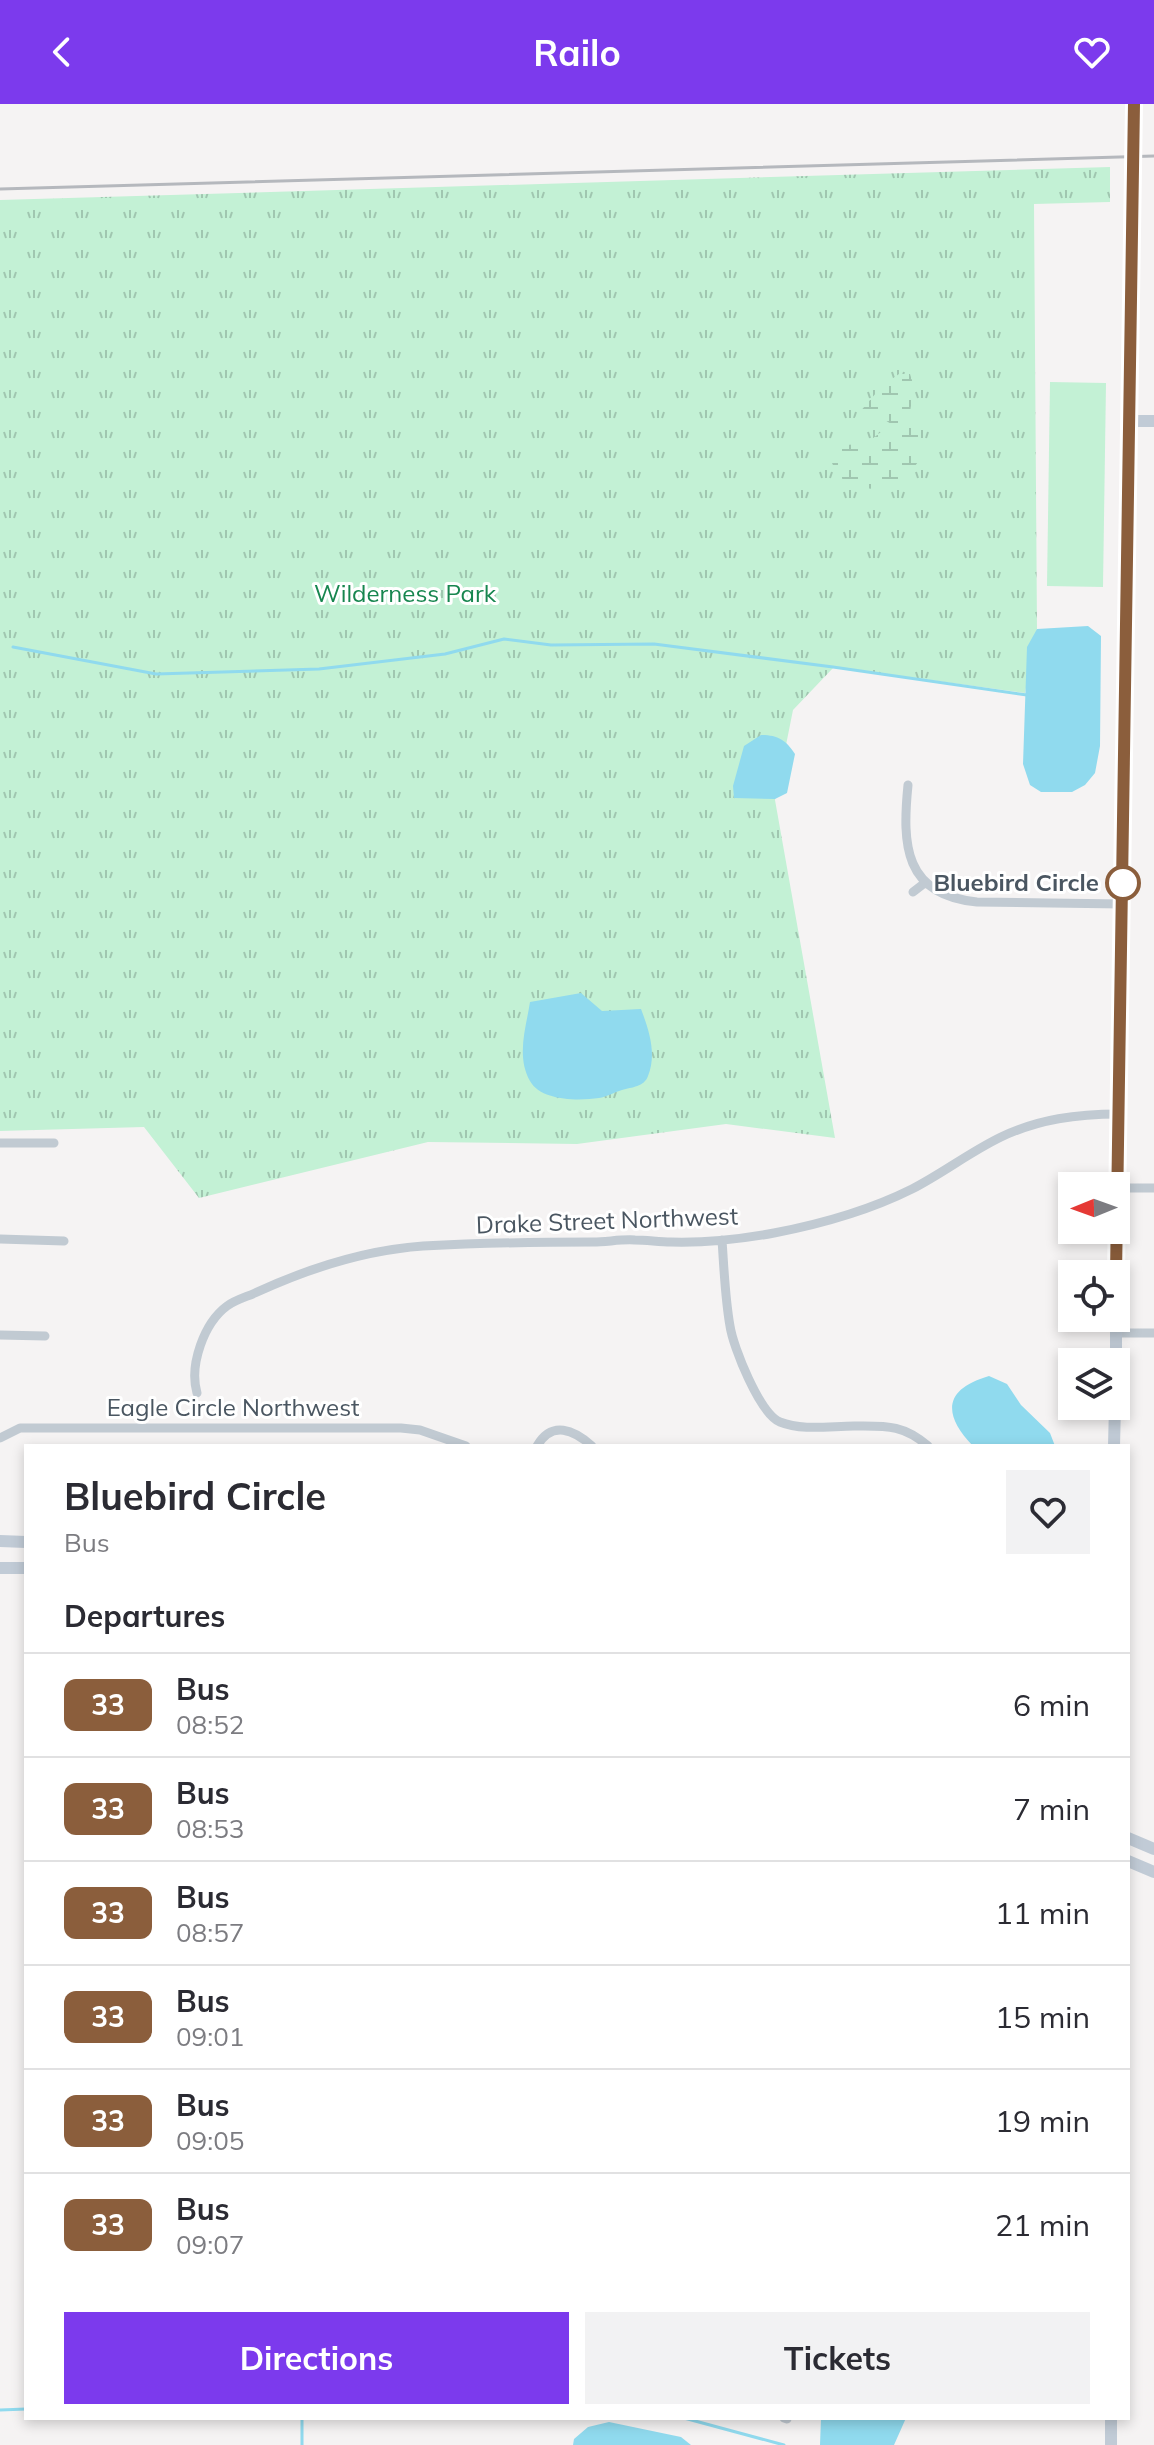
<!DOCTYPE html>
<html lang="en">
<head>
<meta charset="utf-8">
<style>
  body { margin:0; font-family:Mulish,sans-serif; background:#f2f2f3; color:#2b2b33; height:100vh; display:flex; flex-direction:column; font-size:30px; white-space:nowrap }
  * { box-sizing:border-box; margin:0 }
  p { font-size:26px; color:#7c7c81 }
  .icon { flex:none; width:44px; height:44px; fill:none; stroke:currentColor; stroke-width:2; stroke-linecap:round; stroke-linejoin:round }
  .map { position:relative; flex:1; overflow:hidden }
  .sheet { position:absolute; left:24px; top:1340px; width:1106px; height:976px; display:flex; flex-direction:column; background:#fff; border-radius:0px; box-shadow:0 4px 12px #0003 }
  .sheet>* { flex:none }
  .badge { padding:0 16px; border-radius:12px; font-size:28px; line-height:52px }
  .needle { width:52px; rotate:269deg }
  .buttons { position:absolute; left:1058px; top:1068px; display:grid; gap:16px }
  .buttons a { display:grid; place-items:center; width:72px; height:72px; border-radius:0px; background:#fff; box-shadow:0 4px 12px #0003; font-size:40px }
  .map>.badge { position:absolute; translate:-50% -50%; box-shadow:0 0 0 4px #fff }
  h2 { padding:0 40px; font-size:30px; line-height:72px }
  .round { display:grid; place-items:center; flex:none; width:84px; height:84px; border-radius:0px; background:#f2f2f3 }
  .overview { display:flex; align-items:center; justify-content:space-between; height:136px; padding:0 40px }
  h1 { font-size:38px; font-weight:700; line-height:60px }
  .button { display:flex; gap:16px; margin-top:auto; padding:16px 40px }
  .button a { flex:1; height:92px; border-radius:0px; background:#7c3aed; color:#fff; font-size:32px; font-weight:700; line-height:92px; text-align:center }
  .button a+a { background:#f2f2f3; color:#2b2b33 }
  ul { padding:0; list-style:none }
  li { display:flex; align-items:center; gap:24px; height:104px; padding:0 40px; border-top:2px solid #e1e1e2 }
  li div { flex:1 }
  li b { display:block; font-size:30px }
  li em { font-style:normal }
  li .badge { min-width:88px; font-weight:700; text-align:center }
  header { display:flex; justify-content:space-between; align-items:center; height:104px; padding:0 40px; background:#7c3aed; color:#fff; font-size:36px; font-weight:700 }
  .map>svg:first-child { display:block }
  .grass { fill:url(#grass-tufts) }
  .wetland { fill:url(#wetland-marsh) }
  .garden { fill:#c3f1d5 }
  .water { fill:#90daee }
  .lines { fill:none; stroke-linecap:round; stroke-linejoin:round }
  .stream { stroke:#90daee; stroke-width:3 }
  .street { stroke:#c1cad2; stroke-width:9 }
  .secondary { stroke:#c1cbd6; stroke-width:12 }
  .rail { stroke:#b5b8bd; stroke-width:3 }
  .line-casing { stroke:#fff; stroke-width:18 }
  .line { stroke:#8b5e3c; stroke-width:12 }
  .stop-dot { fill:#fff; stroke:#8b5e3c; stroke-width:4 }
  .labels { text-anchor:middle; stroke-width:6; stroke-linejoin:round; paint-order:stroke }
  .park-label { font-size:24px; fill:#17864f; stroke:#fff }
  .stop-label { font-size:24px; font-weight:bold; fill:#4a5661; stroke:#fff; text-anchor:end }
  .street-label { font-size:24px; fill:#4a5661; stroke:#fff }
</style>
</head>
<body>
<header><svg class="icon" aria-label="back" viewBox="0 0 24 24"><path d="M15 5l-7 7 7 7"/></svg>Railo<svg class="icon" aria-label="heart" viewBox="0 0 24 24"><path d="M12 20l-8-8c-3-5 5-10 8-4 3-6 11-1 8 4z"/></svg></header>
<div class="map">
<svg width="1154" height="2341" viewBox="0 0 1154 2341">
  <defs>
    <pattern id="grass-tufts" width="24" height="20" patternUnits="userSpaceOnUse" patternTransform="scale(2)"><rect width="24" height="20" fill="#c3f1d5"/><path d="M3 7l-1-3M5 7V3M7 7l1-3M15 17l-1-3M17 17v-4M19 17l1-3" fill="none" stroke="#a0c6b0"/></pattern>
    <pattern id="wetland-marsh" width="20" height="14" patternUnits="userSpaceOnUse" patternTransform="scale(2)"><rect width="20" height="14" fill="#c3f1d5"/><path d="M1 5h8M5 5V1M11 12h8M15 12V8" fill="none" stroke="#a0c6b0"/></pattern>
  </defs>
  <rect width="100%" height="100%" fill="#f5f3f3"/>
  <path class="grass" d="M1110,63v35l-76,2 3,425 -12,64 -191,-26 -41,43 -18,90 60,338 -109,-14 -149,20 -149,-2 -229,56 -55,-71 -144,4v-931z"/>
  <path class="wetland" d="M899,270h11l4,13 -4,25 8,15 2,17 -2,18 -19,25 -12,5 -35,-7 -14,-9 -6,-13 5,-17 30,-3 24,-19 -9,-6 -29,2 29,-34z"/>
  <path class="garden" d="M1050,278l56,1 -3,204 -56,-1z"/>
  <path class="water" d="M1088,522l13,10 -1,110 -5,27 -10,12 -13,7h-31l-11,-7 -7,-21 4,-117 10,-18z
    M761,631c17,0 25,5 34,19l-8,39 -12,6 -41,-1 -1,-12 11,-40z
    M581,889l21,18 39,-2c8,21 16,45 7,67 -4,11 -16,11 -26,14 -8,2 -15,7 -23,8 -21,3 -58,3 -69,-17 -14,-25 -4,-53 0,-79z
    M989,1272l18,8 14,21 29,28 5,13h-82c-31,-32 -29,-57 16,-70z
    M821,2314h85l-12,27h-74z
    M609,2318l72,15 10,8h-118l1,-6 14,-12z"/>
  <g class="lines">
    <path class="stream" d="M13,543l143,27 163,-5 126,-15 59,-15 47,6 103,-1 179,23 194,28
      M0,2306l26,-1
      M302,2314v27
      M684,2314l100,27"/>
    <path class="street" d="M908,681c-6,60 -4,110 69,117l145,2
      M913,788l13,-10
      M0,1039h54
      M1117,1084h37
      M0,1135l64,2
      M722,1136c2,28 3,58 8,86 3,21 30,88 50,96 22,9 51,4 74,4 31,0 49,-2 74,20
      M1116,1229h38
      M0,1231l45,1
      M197,1289c-8,-28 7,-70 30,-87 8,-6 19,-9 28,-13 52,-24 111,-43 168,-47 57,-3 113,-4 170,-4 14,0 28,-3 42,-2 12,0 24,2 36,2 34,1 70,-3 103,-9 47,-9 96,-23 138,-44 31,-16 58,-37 89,-52 38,-18 76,-23 118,-23
      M0,1334l20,-10h381l19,2 46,16
      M537,1342c15,-26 37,-16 55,0
      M784,2314l3,1"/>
    <path class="secondary" d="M1129,317h25
      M1116,1170l18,-1170
      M1116,1258v-44
      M1114,1342l1,-40
      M0,1437l26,1
      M0,1464h26
      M1128,1734l26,11
      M1128,1757l26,11
      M1111,2314v27"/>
    <path class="rail" d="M0,85l1154,-33"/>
  </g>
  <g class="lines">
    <defs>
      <path id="line" d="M1116,1170l18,-1170"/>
    </defs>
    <use href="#line" class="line-casing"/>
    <use href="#line" class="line"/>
  </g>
  <circle class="stop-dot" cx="1123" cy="779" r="16"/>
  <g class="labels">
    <g class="park-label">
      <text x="405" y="498">Wilderness Park</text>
    </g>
    <g class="stop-label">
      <text x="1099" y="787">Bluebird Circle</text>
    </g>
    <g class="street-label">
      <text transform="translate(607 1117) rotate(-2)" y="8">Drake Street Northwest</text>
      <text x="233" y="1312">Eagle Circle Northwest</text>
    </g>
  </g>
</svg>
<div class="buttons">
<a><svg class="needle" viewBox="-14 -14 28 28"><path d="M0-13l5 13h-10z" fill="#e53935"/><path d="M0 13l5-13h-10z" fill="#7c7c81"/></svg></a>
<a><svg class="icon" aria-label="locate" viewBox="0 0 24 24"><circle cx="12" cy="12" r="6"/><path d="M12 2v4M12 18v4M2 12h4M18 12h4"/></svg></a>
<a><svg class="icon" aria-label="layers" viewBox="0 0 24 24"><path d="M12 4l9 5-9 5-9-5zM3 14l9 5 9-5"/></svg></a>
</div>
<section class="sheet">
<div class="overview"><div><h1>Bluebird Circle</h1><p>Bus</p></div><a class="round"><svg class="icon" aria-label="heart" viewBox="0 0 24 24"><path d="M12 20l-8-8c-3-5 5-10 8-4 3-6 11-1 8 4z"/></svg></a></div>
<h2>Departures</h2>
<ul>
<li><span class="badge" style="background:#8b5e3c;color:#fff">33</span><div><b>Bus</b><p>08:52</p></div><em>6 min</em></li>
<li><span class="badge" style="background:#8b5e3c;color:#fff">33</span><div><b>Bus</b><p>08:53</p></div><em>7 min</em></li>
<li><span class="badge" style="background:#8b5e3c;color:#fff">33</span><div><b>Bus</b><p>08:57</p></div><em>11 min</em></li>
<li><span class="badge" style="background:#8b5e3c;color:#fff">33</span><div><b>Bus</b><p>09:01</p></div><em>15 min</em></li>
<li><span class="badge" style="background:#8b5e3c;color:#fff">33</span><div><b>Bus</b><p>09:05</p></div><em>19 min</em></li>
<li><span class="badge" style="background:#8b5e3c;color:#fff">33</span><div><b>Bus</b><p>09:07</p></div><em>21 min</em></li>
</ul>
<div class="button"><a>Directions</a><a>Tickets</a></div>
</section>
</div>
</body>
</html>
